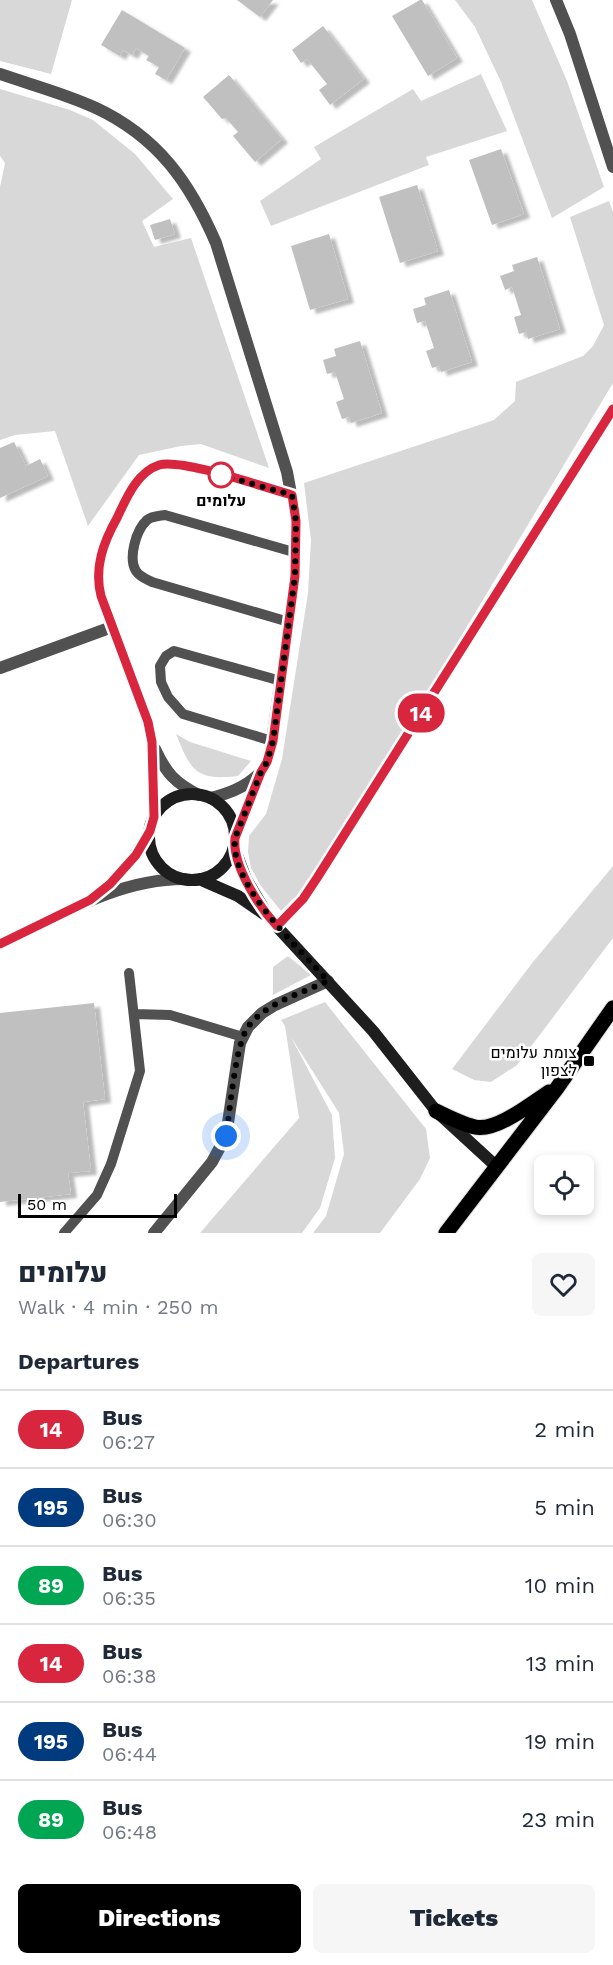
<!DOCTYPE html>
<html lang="en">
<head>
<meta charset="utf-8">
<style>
  body { margin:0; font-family:"Work Sans",Heebo,sans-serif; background:#f6f6f7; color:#1f2937; height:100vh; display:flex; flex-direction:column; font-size:22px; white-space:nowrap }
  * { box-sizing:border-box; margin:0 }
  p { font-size:20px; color:#747a83 }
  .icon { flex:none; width:33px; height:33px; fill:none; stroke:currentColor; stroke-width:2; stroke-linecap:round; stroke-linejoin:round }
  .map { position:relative; height:1233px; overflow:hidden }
  .side { display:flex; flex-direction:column; background:#fff; flex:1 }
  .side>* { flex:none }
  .badge { padding:0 12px; border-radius:20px; font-size:21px; line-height:39px }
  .controls { position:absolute; left:534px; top:1155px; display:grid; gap:12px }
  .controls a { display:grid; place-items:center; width:60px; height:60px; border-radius:9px; background:#fff; box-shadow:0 3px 9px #0003; font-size:30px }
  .scale { position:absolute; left:18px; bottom:15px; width:159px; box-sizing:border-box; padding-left:6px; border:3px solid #000; border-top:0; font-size:16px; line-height:21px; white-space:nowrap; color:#000; -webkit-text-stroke:4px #fff; paint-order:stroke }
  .you { position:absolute; width:30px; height:30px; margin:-15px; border:4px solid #fff; border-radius:50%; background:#1a73e8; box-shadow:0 0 0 9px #1a73e833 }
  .map>.badge { position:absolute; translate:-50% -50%; box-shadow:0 0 0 3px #fff }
  h2 { padding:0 18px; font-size:22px; line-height:54px }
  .round { display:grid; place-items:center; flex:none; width:63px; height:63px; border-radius:9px; background:#f6f6f7 }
  .headline { display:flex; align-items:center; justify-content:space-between; height:102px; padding:0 18px }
  h1 { font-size:28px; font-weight:800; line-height:45px }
  .button { display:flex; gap:12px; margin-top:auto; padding:12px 18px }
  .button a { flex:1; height:69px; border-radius:9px; background:#000; color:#fff; font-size:24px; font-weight:800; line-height:69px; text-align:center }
  .button a+a { background:#f6f6f7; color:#1f2937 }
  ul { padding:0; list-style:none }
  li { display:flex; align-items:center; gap:18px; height:78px; padding:0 18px; border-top:2px solid #e0e1e3 }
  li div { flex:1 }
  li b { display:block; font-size:22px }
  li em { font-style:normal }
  li .badge { min-width:66px; font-weight:700; text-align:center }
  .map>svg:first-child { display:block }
  .green { fill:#d8d8d8 }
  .building { fill:#c0c0c0; filter:url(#shadow) }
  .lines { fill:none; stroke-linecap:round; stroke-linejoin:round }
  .primary-casing { stroke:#dbdbdb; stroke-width:17 }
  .lane { stroke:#515151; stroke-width:10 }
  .street { stroke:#515151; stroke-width:12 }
  .secondary { stroke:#1e1e1e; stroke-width:12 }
  .primary { stroke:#000; stroke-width:15 }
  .line-casing { stroke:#fff; stroke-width:14 }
  .line { stroke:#d7263d; stroke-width:9 }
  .walk { stroke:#000; stroke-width:6; stroke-dasharray:0 10.8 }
  .stop-dot { fill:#fff; stroke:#d7263d; stroke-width:3 }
  .poi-dot { fill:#000; stroke:#fff; stroke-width:2 }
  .labels { text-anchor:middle; stroke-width:5; stroke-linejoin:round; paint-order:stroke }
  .stop-label { font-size:16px; font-weight:bold; fill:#000; stroke:#fff }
  .poi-label { font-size:16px; fill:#000; stroke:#fff; text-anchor:end }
</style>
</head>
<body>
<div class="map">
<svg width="613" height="1233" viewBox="0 0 613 1233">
  <defs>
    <filter id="shadow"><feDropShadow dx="6" dy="4" stdDeviation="1.5" flood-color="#0004"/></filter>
  </defs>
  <rect width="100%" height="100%" fill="#fff"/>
  <path class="green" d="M0,0h72l-21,74 -51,-13z
    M455,0h77l35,81 37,106 -52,31 -51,-136 -26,-55z
    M481,74l26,57 -81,26 3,8 -158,61 -11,-25 61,-42 -7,-12 99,-58 8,12z
    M0,89l70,21 23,10 42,34 38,45 -31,22 12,26 37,-9 78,230 -68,-24 -20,2 -42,9 -51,71 -33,-95 -40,4 -15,5v-253l5,-24 -5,-7z
    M609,201l4,11v171l-303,505 -16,10 -13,13 -20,-25 -10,-18 -3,-16 1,-16 17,-22 16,-55 26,-166 3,-53 -7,-57 190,-63 21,-19 1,-19 67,-26 10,-10 11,-21 -34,-108z
    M176,734l14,8 61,19 -13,15c-42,5 -47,-5 -62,-42z
    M613,866v72l-96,127 -26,17 -17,-2 -22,-11 81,-107z
    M288,956l23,19 -38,20v-28z
    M325,1002l101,127 4,29 -10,21 -40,54h-67l13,-17 18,-62 -5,-41 -48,-76 41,78 3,43 -15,50 -18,25h-102l99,-115 -14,-92 -4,-6z"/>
  <path class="building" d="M237,0h36l-13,17z
    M420,0h2l35,58 -29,18 -36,-60z
    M122,10l63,38 -19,32 -11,-6 4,-7 -13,-7 3,-4 -13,-8 -4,7 -9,-5 -3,6 -19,-11z
    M323,26l41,53 -34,26 -11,-15 8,-6 -20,-25 -6,4 -9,-13z
    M229,75l53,64 -27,23 -22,-26 5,-4 -12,-14 -4,1 -19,-22z
    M501,149l23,65 -32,11 -23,-65z
    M417,185l21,66 -38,12 -21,-66z
    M170,219l5,15 -20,6 -5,-15z
    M329,234l19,65 -38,11 -19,-64z
    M537,257l23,72 -32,10 -2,-7 -7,2 -5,-17 7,-2 -9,-28 -7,3 -5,-14 14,-5 -2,-6z
    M449,290l23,72 -31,10 -2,-6 -7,2 -6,-17 8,-3 -9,-27 -8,2 -4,-14 13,-4 -2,-7z
    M360,341l22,72 -31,10 -2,-6 -7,2 -6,-17 8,-3 -9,-27 -8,2 -4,-14 13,-4 -2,-7z
    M14,442l12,24 14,-7 8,17 -48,22v-50z
    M94,1003l11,96 -22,3 8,69 -23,2 3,21 -71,8v-189z"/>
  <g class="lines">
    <defs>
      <path id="primary" d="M436,1111c12,6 26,13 39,16 21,5 57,-24 74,-35
        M446,1233l111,-145 56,-80"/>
    </defs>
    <use href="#primary" class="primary-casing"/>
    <path class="lane" d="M289,622l-137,-40c-6,-3 -12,-5 -16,-11 -8,-13 0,-41 11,-51 5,-4 12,-4 18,-5l132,38
      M272,741l-89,-27 -15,-17 -7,-15 -1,-16 6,-10 8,-5 107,30
      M134,1014l36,1 73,22
      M64,1233l33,-38 14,-31 29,-93 -11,-98"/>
    <path class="street" d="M556,0l14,34 43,133
      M0,74c32,11 66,20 96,34 62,29 94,75 120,135l71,229 9,49 -1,55 -23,165 -5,21 -6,10 -26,66
      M0,668l112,-41
      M155,749c11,24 20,34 44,46
      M210,798c19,-4 34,-10 48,-23
      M154,817l-2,-75 -4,-20 -47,-126c-8,-28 2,-53 16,-78 9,-19 20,-46 42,-53 22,-7 107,23 133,30
      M100,892c22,-17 36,-37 50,-61
      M277,926l26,-27 310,-490
      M0,944c59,-28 117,-65 184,-65
      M154,1233l58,-71 14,-26 14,-93 8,-16 14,-14 13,-8 53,-24"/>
    <path class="secondary" d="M149 837a43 43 0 1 1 86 0a43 43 0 1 1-86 0Z
      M234,847l12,32 24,40 103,112 63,80 61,56
      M199,879l39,17 26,18"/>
    <use href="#primary" class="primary"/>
  </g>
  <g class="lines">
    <defs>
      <path id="line" d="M0,944l90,-44 20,-16 26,-29 14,-24 4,-14 -2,-75 -4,-20 -47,-126c-7,-28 2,-53 16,-78 9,-19 20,-46 42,-53 22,-7 107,23 133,30l4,26 -1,55 -22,165 -6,21 -6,10 -26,66c-3,27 24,69 42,88l26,-27 14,-21 296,-469"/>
    </defs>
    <use href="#line" class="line-casing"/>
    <use href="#line" class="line"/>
    <path class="walk" d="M221,475l71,20 4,26 -1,55 -22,165 -6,21 -6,10 -26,66c-6,47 64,110 93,143 -26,12 -63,22 -80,46 -13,18 -18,85 -22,109"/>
  </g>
  <circle class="stop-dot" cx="221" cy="475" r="12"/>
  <rect class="poi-dot" x="583" y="1055" width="12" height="12" rx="3"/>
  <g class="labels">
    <g class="stop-label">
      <text x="221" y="506">עלומים</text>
    </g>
    <g class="poi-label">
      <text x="577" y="1058">צומת עלומים<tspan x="577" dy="18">לצפון</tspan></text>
    </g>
  </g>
</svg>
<div class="controls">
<a><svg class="icon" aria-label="locate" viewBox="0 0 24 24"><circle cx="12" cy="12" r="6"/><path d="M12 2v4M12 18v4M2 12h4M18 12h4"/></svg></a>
</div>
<div class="scale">50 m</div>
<div class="you" style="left:226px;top:1136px"></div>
<b class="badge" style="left:421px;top:713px;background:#d7263d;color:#fff">14</b>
</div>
<section class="side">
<div class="headline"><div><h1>עלומים</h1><p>Walk · 4 min · 250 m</p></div><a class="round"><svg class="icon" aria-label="heart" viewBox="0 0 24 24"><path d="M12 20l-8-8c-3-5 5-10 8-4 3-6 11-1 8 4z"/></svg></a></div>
<h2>Departures</h2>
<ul>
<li><span class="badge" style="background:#d7263d;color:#fff">14</span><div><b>Bus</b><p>06:27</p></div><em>2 min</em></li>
<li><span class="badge" style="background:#003b80;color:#fff">195</span><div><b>Bus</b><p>06:30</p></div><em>5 min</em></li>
<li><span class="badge" style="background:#00a651;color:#fff">89</span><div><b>Bus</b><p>06:35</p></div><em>10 min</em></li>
<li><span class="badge" style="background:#d7263d;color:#fff">14</span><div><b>Bus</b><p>06:38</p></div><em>13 min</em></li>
<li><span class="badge" style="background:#003b80;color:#fff">195</span><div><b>Bus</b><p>06:44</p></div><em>19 min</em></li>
<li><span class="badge" style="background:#00a651;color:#fff">89</span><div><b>Bus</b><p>06:48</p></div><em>23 min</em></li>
</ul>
<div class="button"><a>Directions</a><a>Tickets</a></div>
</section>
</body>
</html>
